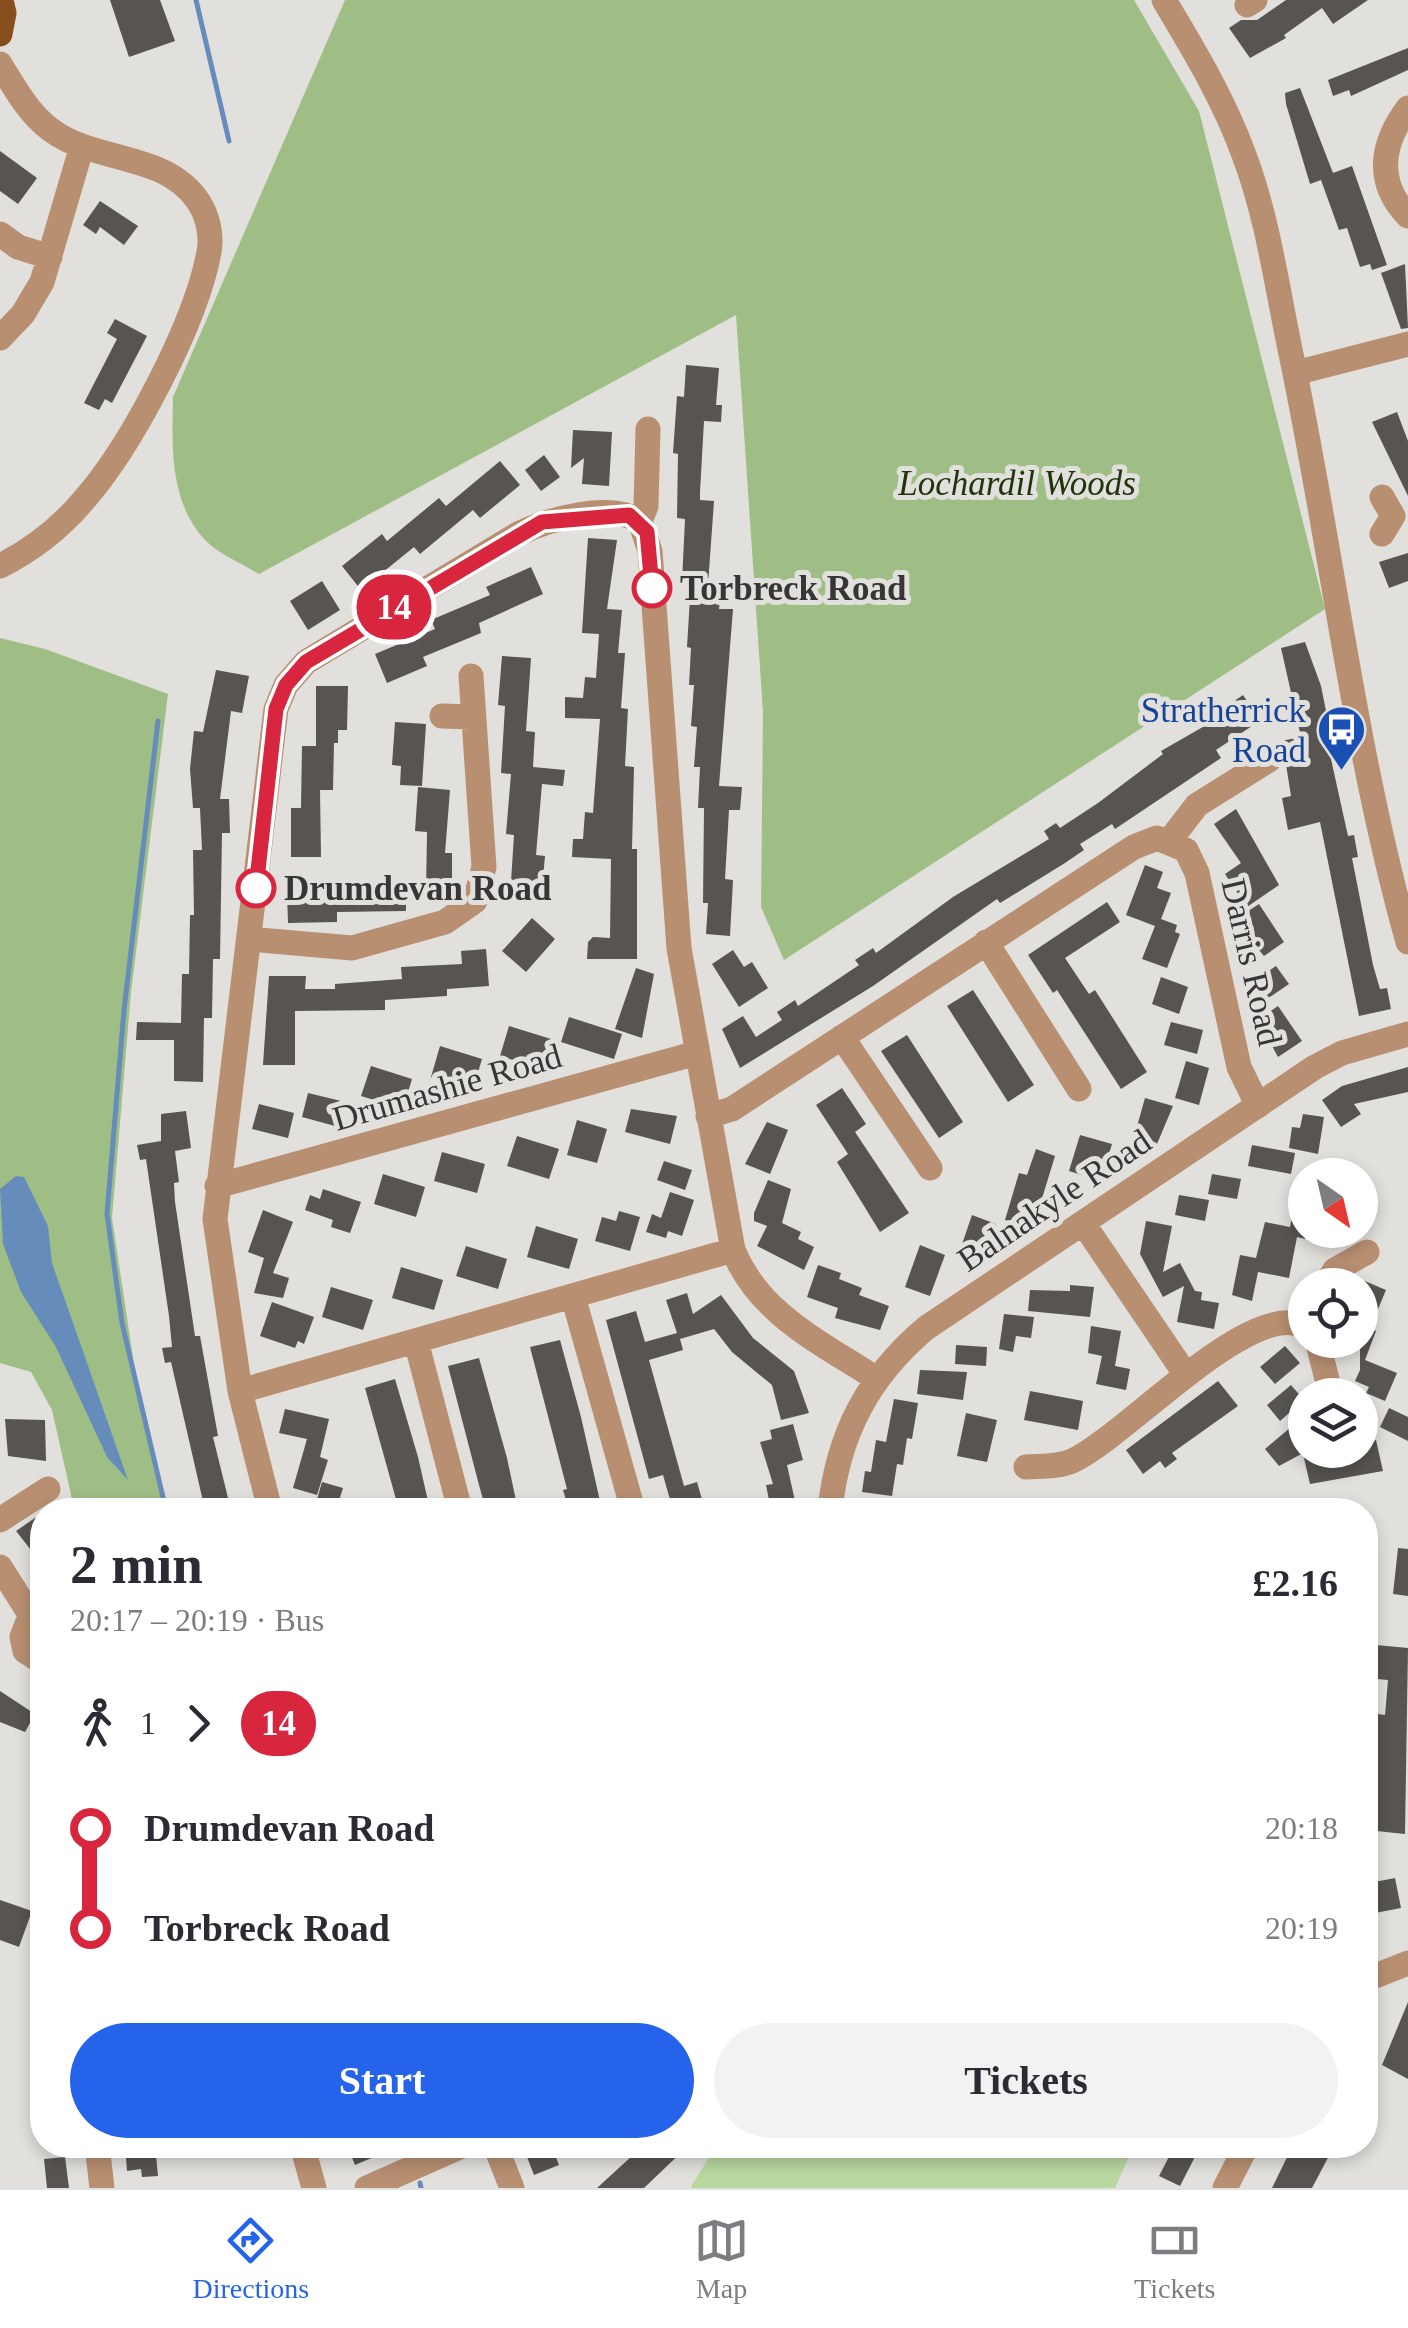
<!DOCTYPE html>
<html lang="en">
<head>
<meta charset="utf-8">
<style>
  body { margin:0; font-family:"Times New Roman",serif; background:#f2f2f3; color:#2b2b33; height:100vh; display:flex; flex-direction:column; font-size:38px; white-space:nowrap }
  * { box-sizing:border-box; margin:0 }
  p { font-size:32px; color:#7c7c81 }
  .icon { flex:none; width:55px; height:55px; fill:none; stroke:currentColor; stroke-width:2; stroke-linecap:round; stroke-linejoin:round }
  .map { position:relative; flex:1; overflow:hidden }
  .drawer { position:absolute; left:30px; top:1498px; width:1348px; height:660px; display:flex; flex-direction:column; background:#fff; border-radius:40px; box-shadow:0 5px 15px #0003 }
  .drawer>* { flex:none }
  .badge { padding:0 20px; border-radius:32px; font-size:35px; line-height:65px }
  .needle { width:65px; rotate:146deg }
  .controls { position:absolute; left:1288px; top:1158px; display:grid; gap:20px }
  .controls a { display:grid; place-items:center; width:90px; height:90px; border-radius:50%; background:#fff; box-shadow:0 5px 15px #0003; font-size:50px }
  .map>.badge { position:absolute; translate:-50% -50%; box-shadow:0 0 0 5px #fff }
  .legs { display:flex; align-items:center; gap:15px; height:110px; padding:0 40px; font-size:32px }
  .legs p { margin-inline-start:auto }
  .headline { display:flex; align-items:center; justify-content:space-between; height:170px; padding:0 40px }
  h1 { font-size:55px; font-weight:600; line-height:75px }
  .action { display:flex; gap:20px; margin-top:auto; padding:20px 40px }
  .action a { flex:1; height:115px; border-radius:60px; background:#2563eb; color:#fff; font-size:40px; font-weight:600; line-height:115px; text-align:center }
  .action a+a { background:#f2f2f3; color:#2b2b33 }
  ul { padding:0 40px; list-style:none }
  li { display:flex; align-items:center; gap:35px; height:100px; font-size:38px }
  li i { display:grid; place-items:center; width:15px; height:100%; margin:0 12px; background:currentColor }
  li i::after { content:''; width:25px; height:25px; margin:-12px; border:8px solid; border-radius:50%; background:#fff }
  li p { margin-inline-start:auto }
  li:first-child i { background:linear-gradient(#0000 50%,currentColor 0) }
  li:last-child i { background:linear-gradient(currentColor 50%,#0000 0) }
  .tab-bar { display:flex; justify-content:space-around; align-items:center; height:140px; border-top:2px solid #e1e1e2; background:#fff; font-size:28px; color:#7c7c81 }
  .tab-bar a { display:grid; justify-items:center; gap:5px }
  .tab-bar .selected { color:#2563eb }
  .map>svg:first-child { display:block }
  .green { fill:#b8d89f }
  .forest { fill:#9fbe86 }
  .water { fill:#658cbb }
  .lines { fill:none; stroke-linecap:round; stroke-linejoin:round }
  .stream { stroke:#658cbb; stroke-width:5 }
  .building { fill:#575451 }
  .minor { stroke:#b88f71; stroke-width:25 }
  .major { stroke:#864e1d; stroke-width:25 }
  .line-1-casing { stroke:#fff; stroke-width:22 }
  .line-1 { stroke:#d7263d; stroke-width:15 }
  .stop-1-dot { fill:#fff; stroke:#d7263d; stroke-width:5 }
  .labels { text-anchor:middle; stroke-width:10; stroke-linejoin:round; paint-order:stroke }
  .park-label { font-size:35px; font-style:italic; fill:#21350d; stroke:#e2e0dc }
  .stop-label { font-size:35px; font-weight:bold; fill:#373635; stroke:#e2e0dc; text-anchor:start }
  .transit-label { font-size:35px; fill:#164399; stroke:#e2e0dc; text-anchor:end }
  .street-label { font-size:35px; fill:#373635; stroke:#e2e0dc }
</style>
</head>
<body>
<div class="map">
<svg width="1408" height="2188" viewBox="0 0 1408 2188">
  <rect width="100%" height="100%" fill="#e2e0dc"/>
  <path class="green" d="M717,2145h417l-19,43h-425z"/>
  <path class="forest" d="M345,0h789l65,111 126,498 -541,351 -23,-53 2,-195 -27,-397 -477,259c-16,-10 -41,-20 -54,-34 -36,-39 -33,-94 -32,-143z
    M0,638l45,11 123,45 -37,298 -19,226 23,153 31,139 -92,-2 -22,-98 -21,-38 -31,-9z"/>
  <path class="water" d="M16,1176l8,1 24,49 4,37 76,217 -21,-23 -51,-110 -35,-55 -18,-48 -3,-55z"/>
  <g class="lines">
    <path class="stream" d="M196,0l33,141
      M158,721l-34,289 -17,204 15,109 44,187
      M403,2145l4,9
      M420,2183l1,5"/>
  </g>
  <path class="building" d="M110,0h50l15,41 -46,16z
    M1286,0h82l-35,24 -11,-16 -38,27 2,3 -36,20 -21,-30 12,-8h16z
    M1408,48v22l-57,26 -2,-6 -16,6 -5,-16z
    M1300,88l33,85 19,-7 35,99 -15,5 -2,-6 -10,3 -13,-39 -8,2 -18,-50 -11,4 -24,-80 -1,-11z
    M0,151l37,27 -19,26 -18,-13z
    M100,201l38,25 -14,19 -24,-18 -4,7 -13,-9z
    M1405,264l3,64 -7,1 -20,-56z
    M115,319l32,17 -35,67 -7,-4 -6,11 -15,-7 33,-64 -10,-6z
    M686,365l33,3 -3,37h6l-1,17 -17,-1 -4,71v8l14,1 -7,98 13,1 -1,9h14l-14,177 23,1 -2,23h-11l-4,69 8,1 -3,56 -24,-2 2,-31h-5l1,-95h-6l2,-41h-6l3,-40 -6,-1 3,-41h-5l2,-37 -4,-1 4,-66h-9l3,-62 -8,-1 1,-64 -5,-1 4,-57 7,1z
    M1397,412l11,29v55l-36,-74z
    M573,430l39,2 -3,54 -27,-2 2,-26 -13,10z
    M544,455l16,22 -19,14 -16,-21z
    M500,461l20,24 -40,33 -7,-8 -53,44 -6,-7 -53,43 -19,-24 40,-32 5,7 52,-43 7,8z
    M588,538l29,2 -10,69 15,1 -4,43h7l-4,55 7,1 -3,57 9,1 -2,82h5v110h-50l1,-17 5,-5 17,1 1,-79 -39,-2 1,-18h10l2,-27 8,1 7,-94 -35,-1v-21l18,1 2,-21 11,1 3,-44 -17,-1z
    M1408,553v28l-19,7 -10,-26z
    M531,567l12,27 -64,29 2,10 -58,24 4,9 -40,17 -12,-29 60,-25 -4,-9 59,-25 -4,-8z
    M322,581l18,29 -32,20 -18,-29z
    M1305,642l16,44 6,30 -5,2 22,100 4,18 6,-1 4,22 -6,1 21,107 7,24 7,-1 4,21 -32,7 -39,-194 -32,8 -6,-32 9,-2 -6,-38 -9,-16 25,-5 -20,-89z
    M502,656l29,2 -5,73 9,1 -2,35 32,3 -2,16 -21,-2 -6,71 9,1 -4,43 -31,-2 4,-62 -8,-1 5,-60 -10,-1 4,-67 -7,-1z
    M216,670l33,6 -7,37 -11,-2 -11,88h9l1,34h-8l-2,126h-7l-1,59h-8l-1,64 -29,-1v-41h-38l1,-18 44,1 1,-49h7l1,-59h4l-1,-65h9l-2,-42h-7l-3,-39 4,-38 9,1z
    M316,686h32l-1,44h-9v13h-4l-1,47h-13l1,67h-30v-49h10l1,-62h14z
    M1243,695l8,12 -8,5 9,14 -36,24 5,8 -106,71 -3,-5 -32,20 4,6 -19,13 -65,40 -3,-4 -124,87 -133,82 -18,-39 21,-13 13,21 26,-17 -5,-8 18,-12 3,6 61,-41 -4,-5 18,-12 3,5 77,-56 96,-58 -5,-8 12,-8 4,5 38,-25 65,-49 -2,-3 47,-27 -2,-4z
    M395,722l31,2 -4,62 -22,-1 1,-19 -9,-1z
    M418,787l32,3 -5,63h7v39h-26l1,-60 -12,-1z
    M1236,809l43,76 -32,22 -22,-33 16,-11 -27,-39z
    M1145,865l18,7 -6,16 14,5 -10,26 16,6 -2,7 5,2 -13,34 -25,-9 13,-33 -29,-11z
    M406,881v30l-69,1v10l-49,1 -1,-29 70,-1v-11z
    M1107,902l13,20 -55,36 24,36 6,-4 52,82 -26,17 -64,-99 -4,3 -25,-38z
    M1259,904l25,38 -20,14 -30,-36z
    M532,918l23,21 -29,33 -24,-21z
    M486,949l3,37 -42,3v7l-62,4v10l-90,1v54h-32l6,-89h37l-1,13h30v-5l67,-5 -1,-12 61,-3 -1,-13z
    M733,950l11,17 8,-5 16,26 -29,19 -27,-43z
    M1276,966l13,18 -28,19 -13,-18z
    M636,968l18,6 -12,64 -27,-9z
    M1161,977l27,10 -9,27 -27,-10z
    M973,990l61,95 -26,17 -61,-96z
    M1278,1006l24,35 -24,16 -20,-37z
    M569,1017l53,17 -8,25 -53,-17z
    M1171,1022l32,8 -6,24 -33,-9z
    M509,1026l42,13 -9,30 -42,-13z
    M907,1035l56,87 -24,16 -58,-87z
    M440,1046l42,13 -9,30 -42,-12z
    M1186,1061l23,7 -10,37 -24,-7z
    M371,1066l41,13 -9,30 -42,-13z
    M1408,1067v25l-54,12 7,10 -20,13 -19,-27 20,-14z
    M842,1088l24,36 -11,8 54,81 -29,19 -43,-70 11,-8 -32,-49z
    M308,1093l33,8 -6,25 -33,-9z
    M1145,1098l28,8 -16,38 -23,-7z
    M259,1104l35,9 -6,25 -36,-9z
    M631,1109l46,7 -7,28 -45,-12z
    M186,1111l5,37 -16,3 4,31 -5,1 1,19 20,134h5l18,100 -5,1 18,73h-26l-34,-148 -6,1 -3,-15 10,-1 -3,-31 -23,-157 -6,1 -3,-15 24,-4v-27z
    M1303,1114l21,3 -6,37 -29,-6 3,-21 8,1z
    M577,1120l30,9 -10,34 -30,-8z
    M767,1122l21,8 -18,44 -25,-10z
    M1080,1135l32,9 -11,37 -32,-10z
    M517,1136l42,13 -10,30 -42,-13z
    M1252,1145l43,8 -4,21 -43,-8z
    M1036,1149l19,7 -22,72 -28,-8 14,-47 8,2z
    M442,1152l43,12 -8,29 -43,-12z
    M664,1161l28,9 -7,20 -28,-10z
    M383,1174l42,13 -9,30 -42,-13z
    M1212,1174l29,5 -4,20 -29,-5z
    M768,1180l23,9 -9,34 19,9 -3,7 16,8 -10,23 -47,-24 10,-20 -13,-5v-8z
    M1298,1186l7,1v52l-8,-2 -8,41 -31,-6 -6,29 -20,-6 8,-40 16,3 9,-36 25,5z
    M323,1189l38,13 -11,31 -19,-6 2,-7 -28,-10 5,-15 10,4z
    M670,1192l24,8 -12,36 -14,-5 -2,7 -20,-6 6,-18 9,4z
    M1179,1195l30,5 -4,21 -30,-6z
    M263,1210l30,12 -20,51 16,5 -6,20 -29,-5 10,-35 -16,-6z
    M619,1211l21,6 -10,34 -35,-10 7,-24 14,4z
    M972,1215l24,9 -12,34 -24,-8z
    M1146,1221l26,5 -9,46 17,-9 15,28 7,1 -1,8 18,3 -5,26 -37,-7 7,-36 -21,11 -23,-43z
    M536,1226l42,13 -9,30 -42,-12z
    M920,1245l25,10 -15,41 -25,-9z
    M466,1246l41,13 -9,30 -42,-13z
    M818,1265l23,8 -2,6 23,9 -3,7 30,11 -9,24 -45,-12 3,-10 -31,-11z
    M401,1267l42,13 -9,30 -42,-12z
    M1360,1279l26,11 -16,38 6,3 -11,29 32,13 -12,28 -19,-8 3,-6 -14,-6 5,-11z
    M1070,1285l24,2 -4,30 -62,-6 2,-21 40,1z
    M331,1287l42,13 -10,30 -41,-13z
    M687,1293l6,21 28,-19 32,43 41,33 15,42 -28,7 -9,-35 -40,-33 -18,-23 -34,10 3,11 -34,10 35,126 13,-4 8,28h-32l-10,-35 -14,4 -43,-159 30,-9 9,31 32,-9 -11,-33z
    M272,1302l42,15 -10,27 -6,-3 -3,7 -35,-12z
    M1004,1314l30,3 -3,21 -15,-2 -3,16 -14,-3z
    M1091,1326l30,5 -6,35 15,3 -4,21 -30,-6 6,-28 -14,-3z
    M560,1340l21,77 21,93h-33l-6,-20 4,-1 -37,-142z
    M956,1345l31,2 -1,19 -31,-2z
    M1285,1346l15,17 -25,21 -15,-17z
    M479,1358l28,100 11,52h-32l-7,-25 -31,-119z
    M920,1370l47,2 -4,28 -46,-6z
    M395,1379l23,78 12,53h-31l-34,-122z
    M1218,1381l20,25 -66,47 5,6 -12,9 -5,-7 -17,13 -17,-24z
    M1291,1385l13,15 -24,21 -13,-16z
    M1030,1391l53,10 -5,29 -54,-10z
    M894,1399l24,4 -6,36 -5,-1 -4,27 -6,-1 -5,32 -30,-4 3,-21 6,1 5,-32 10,2z
    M1389,1408l19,9v24l-28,-14z
    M285,1409l44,10 -9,38 8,3 -11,35 -24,-7 14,-49 -28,-6z
    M966,1413l31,7 -10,42 -30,-6z
    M5,1419l40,1 1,41 -38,-5z
    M1297,1422l8,10v20l-26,14 -14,-17z
    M793,1424l10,36 -16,5 10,45h-26l-5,-25 7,-1 -13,-42 12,-3 -2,-9z
    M1376,1440l7,31 -73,13 -7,-30 57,-4v-7z
    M322,1482l21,6 -7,22h-22z
    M42,1513v51l-26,-33z
    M1398,1548l10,1v47l-15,-2z
    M1365,1644l43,4 -3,186 -38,-4 11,-116 7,1 3,-35 -23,-2z
    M0,1691l35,23 -10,18 -25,-10z
    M1395,1878l6,30 -26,5 -6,-30z
    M0,1900l32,11 -13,36 -19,-7z
    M1408,2002v77l-26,-14z
    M125,2145h30l3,31 -16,1 -1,-8 -14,2z
    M347,2145h55l-47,20z
    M644,2145h45l-45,43h-47z
    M1175,2145h26l-21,41 -21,-10z
    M1293,2145h24l14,7 -19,36h-40z
    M552,2147l7,18 -25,10 -7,-18z
    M65,2157l4,31h-22l-3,-29z"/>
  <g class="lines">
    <path class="minor" d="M1164,0c30,50 60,100 80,155 24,63 33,133 47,199 41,195 63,396 117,588
      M1247,5l8,-5
      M0,64c15,24 28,49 51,66 44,33 114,22 147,71 10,15 14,34 11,51 -13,71 -78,195 -126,249 -23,27 -51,49 -83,65
      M1408,108c-27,36 -33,74 0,108
      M0,234l18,13 32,10
      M0,338l23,-24 19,-32 40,-136
      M1295,373l113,-29
      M640,521l10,30 29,397 54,302c26,64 87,92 142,128
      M640,521l6,-15 2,-77
      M1382,534l11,-18 -11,-19
      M442,716l29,1
      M1170,840l27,-35 72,-45
      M249,939l103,9 93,-26 30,-21 9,-34 -13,-191
      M986,942l93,147
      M842,1037l88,131
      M708,1116l24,-7 402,-262 23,-9 29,12 11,23 42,194 19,39
      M217,1186l480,-133
      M1083,1223l103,152
      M1325,1285l10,-15 32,-18
      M573,1296l60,214
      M1317,1340l14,55
      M416,1341l44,169
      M240,1391l493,-141
      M1026,1467c15,-1 32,0 46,-6 51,-22 180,-165 233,-134
      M270,1510l-30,-119 -25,-172 61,-510 10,-24 20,-23 212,-128c31,-15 91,-32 122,-13
      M830,1510c8,-76 38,-133 96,-182l389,-261 27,-14 66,-19
      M0,1520l48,-31
      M0,1567l33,52
      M42,1616l-15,8 -5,13 3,14 17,11
      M1365,1980l43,-17
      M97,2145l5,43
      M302,2145l12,43
      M495,2145l17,43
      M367,2188l97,-43
      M1225,2188l22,-43"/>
    <path class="major" d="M0,34l4,-21 -3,-13"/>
  </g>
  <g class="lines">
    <defs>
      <path id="line-1" d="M256,888l20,-179 10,-24 20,-23 236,-140 87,-7 18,17 5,56"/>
    </defs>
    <use href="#line-1" class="line-1-casing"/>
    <use href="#line-1" class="line-1"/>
  </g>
  <defs>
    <symbol id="bus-pin" viewBox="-11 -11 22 30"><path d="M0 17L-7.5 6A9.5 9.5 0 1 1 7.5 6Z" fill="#1a4fb4" stroke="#e2e0dc"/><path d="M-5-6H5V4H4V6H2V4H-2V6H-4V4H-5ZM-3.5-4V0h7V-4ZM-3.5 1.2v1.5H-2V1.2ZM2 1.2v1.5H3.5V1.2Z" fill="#fff"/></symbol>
  </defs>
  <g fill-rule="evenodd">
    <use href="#bus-pin" x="1314" y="702" width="55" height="75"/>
  </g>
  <g class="stop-1-dot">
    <circle cx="652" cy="588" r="18"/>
    <circle cx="256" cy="888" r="18"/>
  </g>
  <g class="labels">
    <g class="park-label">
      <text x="1017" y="495">Lochardil Woods</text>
    </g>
    <g class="stop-label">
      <text x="680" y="600">Torbreck Road</text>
      <text x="284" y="900">Drumdevan Road</text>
    </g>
    <g class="transit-label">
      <text x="1306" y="722">Stratherrick<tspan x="1306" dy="40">Road</tspan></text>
    </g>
    <g class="street-label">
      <text transform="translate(1252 962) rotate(77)" y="12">Darris Road</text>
      <text transform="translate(447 1087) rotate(-16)" y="12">Drumashie Road</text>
      <text transform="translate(1054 1200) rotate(-34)" y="12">Balnakyle Road</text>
    </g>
  </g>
</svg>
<div class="controls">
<a><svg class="needle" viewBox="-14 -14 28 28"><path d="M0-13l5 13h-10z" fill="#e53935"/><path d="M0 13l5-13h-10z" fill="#7c7c81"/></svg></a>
<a><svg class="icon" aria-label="locate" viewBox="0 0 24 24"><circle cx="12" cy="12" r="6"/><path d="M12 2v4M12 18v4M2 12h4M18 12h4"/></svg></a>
<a><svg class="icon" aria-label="layers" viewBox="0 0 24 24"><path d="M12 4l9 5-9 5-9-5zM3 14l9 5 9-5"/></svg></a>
</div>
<b class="badge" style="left:394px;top:607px;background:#d7263d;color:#fff">14</b>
<section class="drawer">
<div class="headline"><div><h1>2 min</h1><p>20:17 – 20:19 · Bus</p></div><b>£2.16</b></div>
<div class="legs"><svg class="icon" aria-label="walk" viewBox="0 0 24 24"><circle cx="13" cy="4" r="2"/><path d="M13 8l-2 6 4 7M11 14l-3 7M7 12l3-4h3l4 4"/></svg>1<svg class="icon" aria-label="forward" viewBox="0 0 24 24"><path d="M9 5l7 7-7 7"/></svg><b class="badge" style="background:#d7263d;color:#fff">14</b></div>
<ul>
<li><i style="color:#d7263d"></i><b>Drumdevan Road</b><p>20:18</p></li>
<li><i style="color:#d7263d"></i><b>Torbreck Road</b><p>20:19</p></li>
</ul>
<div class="action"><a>Start</a><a>Tickets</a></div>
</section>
</div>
<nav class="tab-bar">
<a class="selected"><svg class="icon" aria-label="directions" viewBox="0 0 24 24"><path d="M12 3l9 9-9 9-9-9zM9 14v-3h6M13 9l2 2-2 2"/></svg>Directions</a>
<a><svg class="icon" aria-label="map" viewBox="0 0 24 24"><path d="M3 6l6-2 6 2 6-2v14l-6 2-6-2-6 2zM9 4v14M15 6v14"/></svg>Map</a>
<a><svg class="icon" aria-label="tickets" viewBox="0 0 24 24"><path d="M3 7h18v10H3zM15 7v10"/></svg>Tickets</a>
</nav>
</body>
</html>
